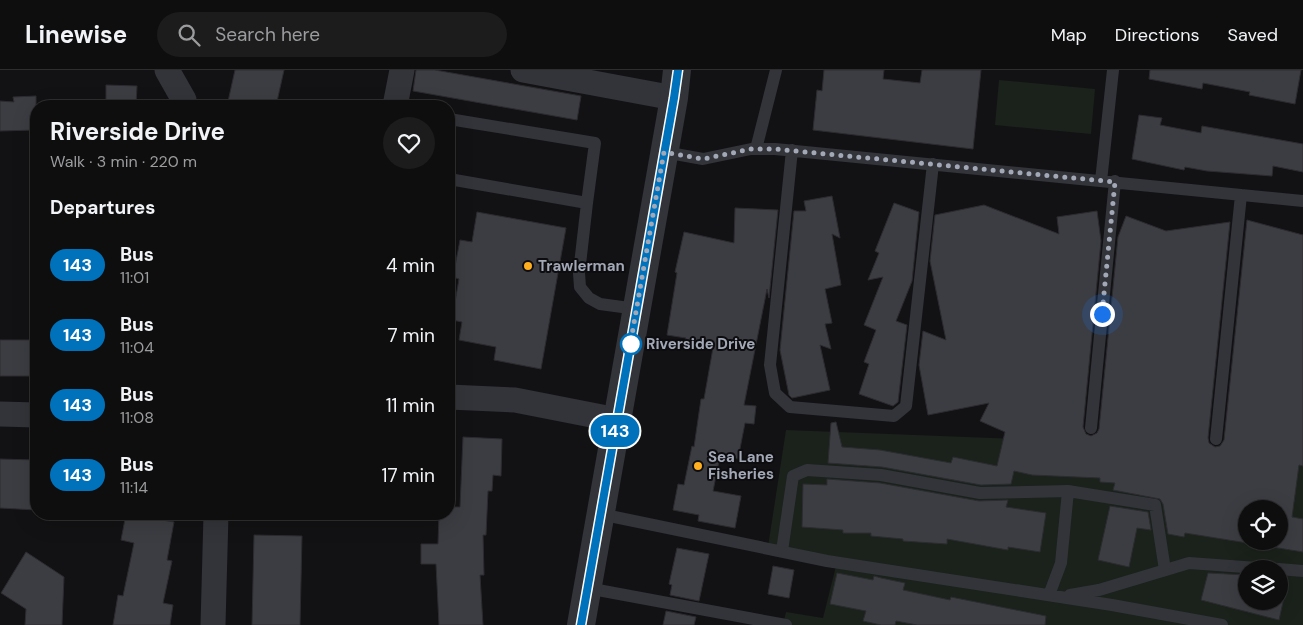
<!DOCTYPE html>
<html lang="en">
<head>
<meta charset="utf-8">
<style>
  body { margin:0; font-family:"DM Sans",sans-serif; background:#1c1c1d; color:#f1f3f6; height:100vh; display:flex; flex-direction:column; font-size:19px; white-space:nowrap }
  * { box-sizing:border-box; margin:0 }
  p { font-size:16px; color:#9b9c9e }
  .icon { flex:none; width:28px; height:28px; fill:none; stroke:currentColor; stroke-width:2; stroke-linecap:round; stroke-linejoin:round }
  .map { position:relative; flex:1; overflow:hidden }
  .side { position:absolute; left:30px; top:30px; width:425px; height:420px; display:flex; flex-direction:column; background:#0e0e0f; border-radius:20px; box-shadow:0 5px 20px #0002,0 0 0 1px #2e2e2f }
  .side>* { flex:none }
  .badge { padding:0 10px; border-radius:16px; font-size:18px; line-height:32px }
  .controls { position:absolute; left:1238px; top:430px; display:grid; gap:10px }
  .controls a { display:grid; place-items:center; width:50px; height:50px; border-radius:50%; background:#0e0e0f; box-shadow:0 5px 20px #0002,0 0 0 1px #2e2e2f; font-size:25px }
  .you { position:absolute; width:25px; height:25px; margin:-12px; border:4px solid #fff; border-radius:50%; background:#1a73e8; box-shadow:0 0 0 8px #1a73e833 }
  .map>.badge { position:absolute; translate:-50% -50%; box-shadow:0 0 0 2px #fff }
  h2 { padding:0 20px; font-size:19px; line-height:45px }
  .round { display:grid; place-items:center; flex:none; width:52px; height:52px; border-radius:26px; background:#1c1c1d }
  .head { display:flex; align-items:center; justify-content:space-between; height:85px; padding:0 20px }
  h1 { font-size:24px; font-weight:700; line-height:38px }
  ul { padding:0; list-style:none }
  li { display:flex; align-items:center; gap:15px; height:70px; padding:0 20px }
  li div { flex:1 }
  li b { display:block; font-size:19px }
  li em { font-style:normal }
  li .badge { min-width:55px; font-weight:700; text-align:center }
  header { display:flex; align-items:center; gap:30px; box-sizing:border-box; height:70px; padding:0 25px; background:#0e0e0f; border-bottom:1px solid #2e2e2f }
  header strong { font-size:24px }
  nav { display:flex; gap:28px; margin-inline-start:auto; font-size:18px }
  .search { width:350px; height:45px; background:#1c1c1d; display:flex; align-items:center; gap:12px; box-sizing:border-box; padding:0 18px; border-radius:28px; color:#9b9c9e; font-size:19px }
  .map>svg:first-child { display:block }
  .green { fill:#1a221b; fill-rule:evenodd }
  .building { fill:#3c3d42; stroke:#2c2c30; fill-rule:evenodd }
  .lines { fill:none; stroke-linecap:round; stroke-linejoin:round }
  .service { stroke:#323439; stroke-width:12 }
  .minor { stroke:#323439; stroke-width:25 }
  .tertiary { stroke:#323439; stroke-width:28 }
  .line-casing { stroke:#fff; stroke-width:11 }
  .line { stroke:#0072bc; stroke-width:8 }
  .walk { stroke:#a2a8b6; stroke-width:5; stroke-dasharray:0 9 }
  .poi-dot { fill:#ffaf1f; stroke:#0d0d0f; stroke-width:2 }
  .stop-dot { fill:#fff; stroke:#0072bc; stroke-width:2.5 }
  .labels { text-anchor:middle; stroke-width:4; stroke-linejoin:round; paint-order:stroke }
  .poi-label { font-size:15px; font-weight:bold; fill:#a2a8b6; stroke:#0d0d0f; text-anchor:start }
  .stop-label { font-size:15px; font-weight:bold; fill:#a2a8b6; stroke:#0d0d0f; text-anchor:start }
</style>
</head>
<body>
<header>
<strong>Linewise</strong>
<div class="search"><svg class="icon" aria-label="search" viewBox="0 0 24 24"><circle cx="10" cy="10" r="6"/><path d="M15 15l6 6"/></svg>Search here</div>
<nav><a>Map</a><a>Directions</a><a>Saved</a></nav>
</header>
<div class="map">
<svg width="1303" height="555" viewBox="0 0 1303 555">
  <rect width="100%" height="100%" fill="#121214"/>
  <path class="green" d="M999,10l96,9 -4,45 -96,-9z
    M786,360l441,17 76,10v168h-520l3,-13 37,6 13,-52 -69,-13zM1246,439h33v32h-33zM1246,499h33v32h-33z"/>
  <path class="building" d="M235,0h49l-8,36h-49z
    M416,0h19l146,26 -4,24 -164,-29z
    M824,0h60l-1,9 37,4 2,-13h59l-8,79 -160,-19 4,-40 5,1z
    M1150,0h151l-6,34 -46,-9 1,-3 -47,-9 -1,6 -53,-10z
    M106,15l31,1 -1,20h-30z
    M36,26v34l-36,1v-30l14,1 -1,-5z
    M1139,45l23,3 -2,7 41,8 1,-7 101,18v28l-30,-6 -1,10 -65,-5 -22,-4 -1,3 -52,-11z
    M832,126l8,42 -8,-4 9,51 -16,4 7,34 -7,1 6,25 -11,-4 10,45 -38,8 -3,-3 -9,-45 14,-139h12l-2,-10z
    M894,133l25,9 -7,69 -16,40 11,4 -9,77 -5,4 -34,-12 10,-30 -5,-2 12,-32 -12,-5 19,-48 -15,3 11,-27 -4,-2z
    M984,135l75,29 -2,-17 40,-6 4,30 -18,186 3,7 5,2 6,-3 2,-4 19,-192 8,-21 40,15 64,-9 -22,216 1,5 6,4 5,-1 4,-6 23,-220 56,15v231l-4,-1 -7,52 11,2v33l-118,-19 -1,4 -16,-3 -5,-30 -3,-5 -47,-9 2,-7 -15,-1v-4l-68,-3 -18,-4 -3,13 -30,1 -99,-18 -54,-4 3,-40 5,-1 6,25 38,3 71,13 2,-6 44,9 8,-34 -25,-11 9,-18 -61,12 -9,-50 4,-34 23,9 -16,-79 5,-46zM1246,439h33v32h-33z
    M735,138l43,2 -9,88 -2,-9 -23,116 12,1 -2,18 -9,-1 -7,36 -18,-3 -7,35 28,5 -6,32 -37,-7 1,-6 -26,-5 5,-26 6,1 8,-39 2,1 7,-48h3l9,-51 -28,-5 1,-5 -19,-3 10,-62 -2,-1 9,-40 50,11z
    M477,142l89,16 -25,141 -47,-9 2,-13 -37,-7 3,-18 -10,-2 7,-41 -6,-2 7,-37 12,2z
    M0,270h36v36h-36z
    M463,367l39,2 -1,37 -8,-1 -1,16h-4l-2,44h-3l1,40h-4l3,50h-44l-3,-61h-15v-20h17l1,-30h10v-7h11z
    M0,389l36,1v50l-36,-2z
    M827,409l53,4 99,18 29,-1 -2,7 40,6 -6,39 -32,-5v3l-61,-11v5l-44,-3v-2l-32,-3v-3h-28v-3l-41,-3 1,-43 24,1z
    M1110,436l38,6 3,18 -14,-2 -8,39 -31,-7z
    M126,444l48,8 -7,38 5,1 -9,42 10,2 -3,20h-57l5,-30 5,1 11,-53 -13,-3z
    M254,465l48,1 -2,89h-48z
    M677,478l32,6 -10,47 -29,-6 2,-10 -3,-1z
    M26,482l38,25 -2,48h-37l1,-16 -25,-16z
    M773,496l21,4 -5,28 -21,-4z
    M837,503l36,7 1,-4 7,2 24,5 -2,7 47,10 1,-3 95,19 -1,9h-128l-21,-4 -1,4h-14l-18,-4 3,-10 -36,-7z
    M1208,503l38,2v26h33v-19l8,2 -8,36 -78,-20z
    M666,541l30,6 -2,8h-31z"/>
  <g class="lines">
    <path class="service" d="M449,49l146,24 -8,60 -8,70 1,14 9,11 11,6 37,5
      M756,79l20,-79
      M792,80l-22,215 5,28 15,14 104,9 12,-10 27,-242
      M664,82l39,7 48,-10h24l528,52
      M449,109l138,24
      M1101,111l12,-111
      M1091,358l24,-247
      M1216,369l25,-244
      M1068,421l87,14 10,65
      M600,444l227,47 285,44 110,20
      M782,481l11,-75 14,-6 74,5 99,18 88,-2 -7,72 -12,32
      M1279,499l24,2
      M587,518l199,37
      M1070,525l29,-5 90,-27 84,6"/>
    <path class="minor" d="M167,0l17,30 -1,6
      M523,0l151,28
      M395,36l7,-36
      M449,327l66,3 102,20
      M0,344l36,1
      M213,555l3,-111"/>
    <path class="tertiary" d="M581,555l93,-527 3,-28"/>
  </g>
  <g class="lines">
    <defs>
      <path id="line" d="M581,555l93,-527 4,-28"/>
    </defs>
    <use href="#line" class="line-casing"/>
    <use href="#line" class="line"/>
    <path class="walk" d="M631,274l-1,2 34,-194 39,7 48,-10h24l340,33 -13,132"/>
  </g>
  <g class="poi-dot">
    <circle cx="528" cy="196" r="5"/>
    <circle cx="698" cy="396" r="5"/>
  </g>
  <circle class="stop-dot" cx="631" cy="274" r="10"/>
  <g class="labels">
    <g class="poi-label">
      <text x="538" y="201">Trawlerman</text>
      <text x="708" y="392">Sea Lane<tspan x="708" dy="17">Fisheries</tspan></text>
    </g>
    <g class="stop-label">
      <text x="646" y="279">Riverside Drive</text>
    </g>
  </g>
</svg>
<div class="controls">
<a><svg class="icon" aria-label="locate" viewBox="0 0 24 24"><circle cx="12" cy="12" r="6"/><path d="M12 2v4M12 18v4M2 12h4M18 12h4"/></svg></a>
<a><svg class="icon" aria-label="layers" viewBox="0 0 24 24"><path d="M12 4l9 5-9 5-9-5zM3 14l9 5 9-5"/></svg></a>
</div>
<div class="you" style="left:1102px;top:244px"></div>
<b class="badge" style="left:615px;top:361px;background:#0072bc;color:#fff">143</b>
<section class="side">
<div class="head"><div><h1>Riverside Drive</h1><p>Walk · 3 min · 220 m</p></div><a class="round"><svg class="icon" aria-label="heart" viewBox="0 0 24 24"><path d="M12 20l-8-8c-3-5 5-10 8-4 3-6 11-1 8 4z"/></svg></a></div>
<h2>Departures</h2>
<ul>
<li><span class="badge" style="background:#0072bc;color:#fff">143</span><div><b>Bus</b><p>11:01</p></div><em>4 min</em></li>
<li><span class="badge" style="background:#0072bc;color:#fff">143</span><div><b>Bus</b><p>11:04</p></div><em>7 min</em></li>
<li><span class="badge" style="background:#0072bc;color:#fff">143</span><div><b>Bus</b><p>11:08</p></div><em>11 min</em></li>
<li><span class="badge" style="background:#0072bc;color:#fff">143</span><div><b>Bus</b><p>11:14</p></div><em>17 min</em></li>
</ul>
</section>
</div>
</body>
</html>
